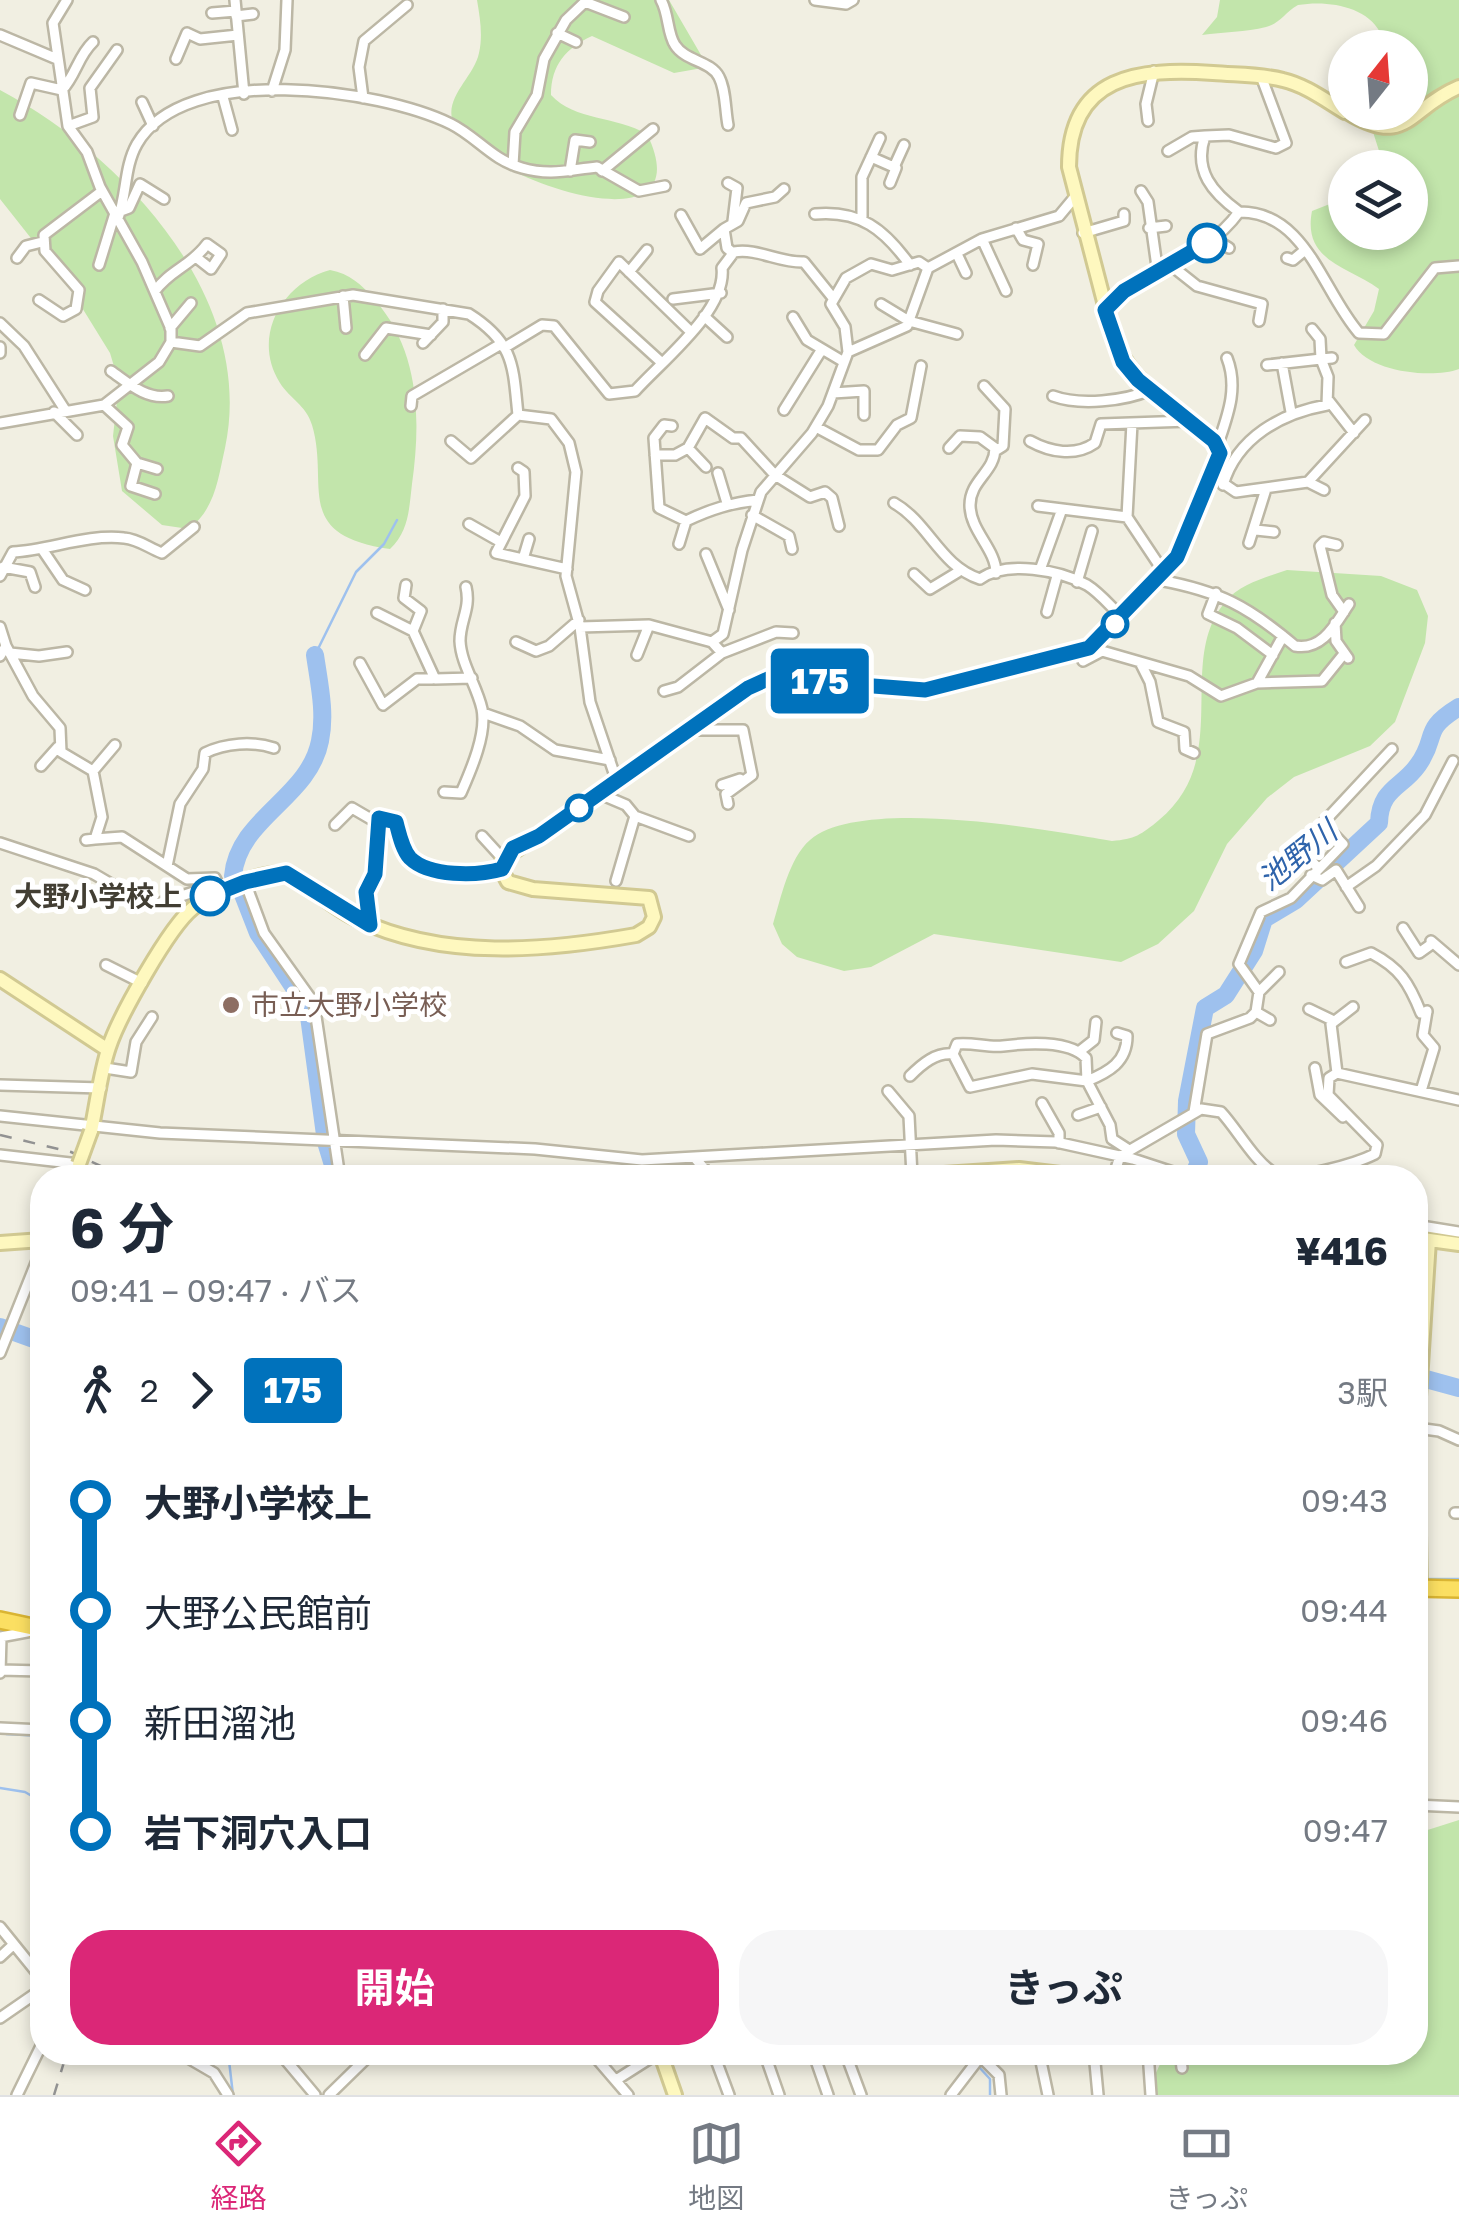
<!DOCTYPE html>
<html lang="ja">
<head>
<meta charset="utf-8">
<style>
  body { margin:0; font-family:"Golos Text","Noto Sans JP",sans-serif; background:#f6f6f7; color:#1f2937; height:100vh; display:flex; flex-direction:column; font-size:38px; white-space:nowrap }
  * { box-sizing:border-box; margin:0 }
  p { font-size:32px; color:#747a83 }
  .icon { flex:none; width:55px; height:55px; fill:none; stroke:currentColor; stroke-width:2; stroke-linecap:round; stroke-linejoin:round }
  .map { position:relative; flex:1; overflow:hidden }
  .drawer { position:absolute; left:30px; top:1165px; width:1398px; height:900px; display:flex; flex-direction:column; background:#fff; border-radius:40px; box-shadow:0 5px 15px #0003 }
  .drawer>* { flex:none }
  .badge { padding:0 20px; border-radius:8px; font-size:35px; line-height:65px }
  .needle { width:65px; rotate:17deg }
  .tools { position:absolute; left:1328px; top:30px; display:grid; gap:20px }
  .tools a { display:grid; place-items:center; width:100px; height:100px; border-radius:50%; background:#fff; box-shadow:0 5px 15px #0003; font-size:50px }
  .map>.badge { position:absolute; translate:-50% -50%; box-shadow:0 0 0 5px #fff }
  .legs { display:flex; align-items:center; gap:15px; height:110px; padding:0 40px; font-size:32px }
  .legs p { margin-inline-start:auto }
  .headline { display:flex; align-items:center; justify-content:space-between; height:170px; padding:0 40px }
  h1 { font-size:55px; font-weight:700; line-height:75px }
  .button { display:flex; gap:20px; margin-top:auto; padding:20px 40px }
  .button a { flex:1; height:115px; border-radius:40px; background:#db2777; color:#fff; font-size:40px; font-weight:700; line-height:115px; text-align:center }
  .button a+a { background:#f6f6f7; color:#1f2937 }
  ul { padding:0 40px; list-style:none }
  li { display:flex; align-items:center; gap:35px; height:110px; font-size:38px }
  li i { display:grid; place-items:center; width:15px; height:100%; margin:0 12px; background:currentColor }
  li i::after { content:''; width:25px; height:25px; margin:-12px; border:8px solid; border-radius:50%; background:#fff }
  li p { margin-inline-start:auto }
  li:first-child i { background:linear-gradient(#0000 50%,currentColor 0) }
  li:last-child i { background:linear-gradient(currentColor 50%,#0000 0) }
  .menu { display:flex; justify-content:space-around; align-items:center; height:140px; border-top:2px solid #e0e1e3; background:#fff; font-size:28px; color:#747a83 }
  .menu a { display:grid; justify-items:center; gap:5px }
  .menu .active { color:#db2777 }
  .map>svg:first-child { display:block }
  .green { fill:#c2e5ab }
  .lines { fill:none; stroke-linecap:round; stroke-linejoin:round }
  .stream { stroke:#9ec1ee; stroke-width:2.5 }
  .river { stroke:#9ec1ee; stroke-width:18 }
  .street-casing { stroke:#bcb7a5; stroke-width:14 }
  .secondary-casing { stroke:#d1c992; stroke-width:18 }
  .highway-casing { stroke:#dab533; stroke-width:20 }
  .street { stroke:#fff; stroke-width:9 }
  .secondary { stroke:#fef8bf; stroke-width:12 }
  .highway { stroke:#fbdf62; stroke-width:15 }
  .rail { stroke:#929292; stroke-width:2.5; stroke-dasharray:12 12; stroke-linecap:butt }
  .secondary-bridge-casing { stroke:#d1c992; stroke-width:18; stroke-linecap:butt }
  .secondary-bridge { stroke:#fef8bf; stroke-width:12 }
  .line-1-casing { stroke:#fff; stroke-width:22 }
  .line-1 { stroke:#0072bc; stroke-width:15 }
  .stop-1-dot { fill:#fff; stroke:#0072bc; stroke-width:5 }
  .education-dot { fill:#8d6e63; stroke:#fff; stroke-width:4 }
  .labels { text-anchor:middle; stroke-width:10; stroke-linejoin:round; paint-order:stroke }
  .stop-label { font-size:28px; font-weight:bold; fill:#423e33; stroke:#fff; text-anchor:end }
  .education-label { font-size:28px; fill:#785e54; stroke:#fff; text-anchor:start }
  .water-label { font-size:30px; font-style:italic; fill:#2f64ab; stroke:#fff }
</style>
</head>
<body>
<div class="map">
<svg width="1459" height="2095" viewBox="0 0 1459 2095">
  <rect width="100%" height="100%" fill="#f1efe2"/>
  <path class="green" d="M477,0h192l39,67 -34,6 -82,-37c-26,12 -41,29 -41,59 24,26 65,21 96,39 61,125 -177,41 -194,-12 -9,-25 21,-45 26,-69 4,-18 1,-35 -2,-53z
    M1220,0h239v369c-27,10 -90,3 -105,-24l20,-34 5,-22c-29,-22 -77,-27 -67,-78l33,-13v34h65v-64l-39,-1 9,-13 -7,-22 -18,-19 55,-1v-64l-33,-1 3,-15c-14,-26 -53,-32 -82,-27 -13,7 -17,18 -32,22 -20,5 -43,5 -64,8l15,-18z
    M0,90c122,65 257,207 225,358 -7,31 -10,61 -36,81l-27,-4 -40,-34 -9,-55 6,-53 -9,-30 -42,-68 -68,-86z
    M330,270c20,4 31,14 44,29 46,51 47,121 38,185 -3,25 -3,47 -22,65 -99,-14 -60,-64 -78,-124 -6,-20 -22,-26 -32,-42 -29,-46 2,-100 50,-113z
    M1287,570l94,6 36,14 11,26 -3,27 -30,79 -25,24 -76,31 -27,21 -40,46 -33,67 -36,33 -37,18 -187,-28 -63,33 -27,4 -47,-14 -15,-13 -9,-20c8,-26 16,-66 37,-84 51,-44 238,-10 302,1 23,-2 29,-6 47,-21 76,-63 15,-159 67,-219 14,-17 41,-24 61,-31z
    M1459,1820v275h-313l19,-42 250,-1v-218z"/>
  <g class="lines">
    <path class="stream" d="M315,655l41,-83 28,-28 13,-24
      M1426,1579h33
      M6,1734l36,2
      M0,1788l25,4 17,10
      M228,2052l5,43
      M936,2052l30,12
      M979,2067l11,12v16"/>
    <path class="river" d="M233,876c5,-58 76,-78 87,-135 6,-28 -1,-58 -5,-86
      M242,892l16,41 50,76 18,133 11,36
      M1192,1178l7,-16 -13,-28 1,-33 18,-93 21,-13 28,-44 10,-32 32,-19 83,-77c1,-35 23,-35 39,-58 21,-29 2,-34 41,-58
      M0,1327l42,15
      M1415,1376l44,12"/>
    <defs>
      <path id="street" d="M235,0l9,94
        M661,0c8,14 6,33 14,45 10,16 36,16 44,32 7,13 6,33 9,48
        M815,0l31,4 7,-4
        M585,2l39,15
        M212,13l24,-2
        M236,16l17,-2
        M557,33l19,9
        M0,35l57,24
        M176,59l11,-26 13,6 38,-4
        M1261,76l25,67 -10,5 -47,-13 -24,1c-12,35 8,57 34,76 67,-1 83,79 120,121l25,1 51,-66 24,-2
        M272,91l13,-41 2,-50
        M223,97l9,33
        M363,98l-4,-31 5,-26 43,-36
        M142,102l11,24
        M20,115l11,-32 31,7c14,-15 16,-34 31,-48
        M1148,121l-2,-17 8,-33
        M68,126l25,-9 -3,-29 27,-38
        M1168,151l24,-14 13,-1
        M871,157l25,11 -6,15
        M513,165l2,-33 22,-37 7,-36 22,-39 21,-20
        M894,167l10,-22
        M570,171l5,-31 15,2
        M602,171l51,-42
        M728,183l9,5 -4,33
        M1141,191l7,11 10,72
        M121,211l8,-3 11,-24 24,15
        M815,214c45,-4 69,15 95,51
        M681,215l19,34 24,-20 3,19 6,5
        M862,217v-40l18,-39
        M118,218c9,-24 6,-51 19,-74 48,-83 242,-55 314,-20 26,13 41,36 71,44 28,8 46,2 75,-1l42,24 26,-5
        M1016,228l7,12 15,4 -5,21
        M1149,228l17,-2
        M724,229l14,-8 8,-18 29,-6 9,-8
        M1083,233l41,-12v-7
        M1213,238l16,10
        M982,239l24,52
        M957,254l9,19
        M17,258l9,-12 16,-4
        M1287,258l6,2 12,-10
        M99,265l16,-52
        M1173,267l24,19 65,18 -3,17
        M629,272l18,-22
        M155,291c15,-21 36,-25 52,-47l14,10 -10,15 -14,-11
        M343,296l3,32
        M673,299l48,-6
        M39,300l24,16 13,-7 3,-19 -34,-39 -1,-16 58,-44
        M881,304l28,17 48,13
        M1105,309c40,-38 100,-50 134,-97
        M704,316l23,21
        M793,317l14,23 37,22
        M0,323l24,23 41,64
        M170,328l21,-25
        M171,342l29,4 47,-33 106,-18 116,19c46,29 44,53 49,101l33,4 18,24 7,29 -10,104 14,51 10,75 27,80
        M423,343l20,-21v-13
        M0,347v6
        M504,348l38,-23 12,1 55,68 26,-3c28,-31 92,-81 87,-123l12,-16c24,-4 45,11 70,10l29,36
        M848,352l-3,-25 -14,-23 15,-26 25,-14 21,6 27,-8 9,6
        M365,355l21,-27 45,7
        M661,362l-66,-60 3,-11 21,-29 71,69
        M1282,363l9,49
        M1267,365l54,-6 -1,-20 -8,-10
        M111,371c16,11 35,29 57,25
        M984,386l21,23 -2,37 -8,5
        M833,393l31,-2v24
        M1053,396c27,10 72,5 97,-6
        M1329,401l25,32
        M104,405l24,22 -6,18 15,18 20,6
        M411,406l1,-10 89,-52
        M784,410l38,-61
        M54,412l23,23
        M0,423l104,-18 55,-43 12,-20v-13l-29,-67 -42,-75 -13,-35 -19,-26 -15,-103 14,-23
        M672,426l-8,-1 -10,13 5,70 27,13
        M816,427l43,23h19l19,-25 14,-7 10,-52
        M451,441l20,17 47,-43
        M1030,441c20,11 45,16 65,2l6,-19 88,-3
        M1217,447c10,-30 22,-58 10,-89
        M688,448l17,-30 28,20h8l34,37 35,22 15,-5 7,6 7,28
        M949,448l11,-12 20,1 15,11c0,24 -25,32 -25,57 0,26 26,44 26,68
        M655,455h20l13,-7 18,19
        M137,463l-6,23 24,8
        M518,468l6,4 1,24 -29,57 71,16
        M718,473l9,30
        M1214,477l22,15 72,-10 57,-62
        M1308,482l16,8
        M1223,485c14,-48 59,-72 104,-80l1,-28 -7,-18 11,-1
        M894,503c35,20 46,63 86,76 27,-19 79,-9 107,6 13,8 24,22 35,32
        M1038,506l89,11 38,57
        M752,515l37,21 3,13
        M1127,517l5,-94
        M469,524l30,17
        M1256,530l18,2
        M1249,543l17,-54
        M679,544l7,-23c25,-12 45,-18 72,-21
        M1337,545l-13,-3 -4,4 12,49 12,17
        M42,549l21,31 22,10
        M706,554l23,56
        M523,559l6,-20
        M3,567l27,5 5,15
        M1040,570l22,-61
        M914,574l16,15 28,-17
        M0,576l13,-24c37,-2 73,-18 111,-14 14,1 25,10 38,15l32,-26
        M1159,580c60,11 89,26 136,66 28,5 41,-23 54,-42
        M1077,582l15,-51
        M406,585l-2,13 17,13 -8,20
        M1216,593l-8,21 29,14 36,27
        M1047,612l10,-36
        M377,613l36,18 22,48 37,-1
        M1335,623l1,18 12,17
        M0,627l6,19 -6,10
        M580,627l69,-2 63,17 11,-8 19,-84 19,-58 51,-59 16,-27 20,-54 59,-26 21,-58 54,-29 77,-23 15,-18
        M1283,636l-26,47 65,-2 21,-26
        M516,642l20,9 13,-5 30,-26
        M712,642l10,11 54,-21 17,1
        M6,646l27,50 27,32 1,24 32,19 9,46 -7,22 -9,1
        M10,653l29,3 28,-4
        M637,655l12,-30
        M1083,661l19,-10 87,25 32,20 36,-13
        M1140,662l10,20 8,40 26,10 1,17 9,4
        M360,663l23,42 34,-26h15
        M664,691l14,-4 44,-34
        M483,713l37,13 35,24 55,10
        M690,730h53l9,45
        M41,766l17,-19
        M93,771l22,-26
        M722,785l18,-6
        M444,792l17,1c10,-23 26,-59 21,-84 -5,-23 -21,-45 -22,-68 0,-21 11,-32 6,-54
        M600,794l26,11 9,11 54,20
        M728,804l-2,-10 26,-19
        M1323,823l69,-74
        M335,825l17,-17 24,14
        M482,836l21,23
        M95,839l27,-2 65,42 28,-1 3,6
        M0,843l94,31 46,27 14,4 64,-21 6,6
        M167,866l13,-62 23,-35 2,-16c20,-10 48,-12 69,-5
        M1277,873l31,-16 9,10
        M1311,875l11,5 14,-10 23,37
        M616,881l19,-65
        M245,882l19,51 50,70 26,175
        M1346,887l30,-21 49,-51 28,-54
        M370,925l-4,-33 9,-18 4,-57 16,5c4,11 7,27 15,36 19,19 67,19 91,11
        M1403,928l16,25 14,-10
        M1431,941l28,24
        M1346,962l25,-9c29,15 38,30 50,60l6,-1
        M106,965l36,18
        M1259,992l-20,-28 22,-52 30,-14 52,-54 -20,-21 -23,22
        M1309,1009l25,12
        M1256,1012l14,8
        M1117,1033l10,3c0,26 -18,36 -40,45l-1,-23c-17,-18 -60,-15 -83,-12 -15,2 -30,-4 -46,-2l-4,10 17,33 62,-13 55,7 23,44 2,14 17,11
        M1080,1051l14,-11 2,-18
        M105,1068l26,4 5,-30 16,-25
        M1315,1068l5,27 23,22
        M1337,1073l-6,-49 22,-17
        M910,1076c12,-12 26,-24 43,-22
        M0,1085l101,3
        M888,1091l21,25 3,60
        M1421,1091l13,-43 -11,-13 4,-24
        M1042,1103l17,30v10
        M1194,1112l13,-78 43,-16 6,-6 3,-20 20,-20
        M1078,1115l23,-8
        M0,1116l160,17 375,16 107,11 354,-20 60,2 77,17 58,19
        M0,1155l79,9
        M695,1158l17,20
        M1113,1178l7,-22 81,-47 20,3c16,17 33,49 53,61 17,10 83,-10 101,-19l2,-9 -49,-50 1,-17 8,-5 122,27
        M1415,1225l44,7
        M0,1353l42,-105
        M1417,1428l22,3 20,9
        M1455,1513h4
        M0,1637l32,-6
        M0,1670l42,1
        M0,1673l1,-36
        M0,1728l42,2
        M1415,1805l44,2
        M0,1927l42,52
        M0,1957l13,-12
        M0,2018l42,-29
        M178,2052l36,21 14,22
        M279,2052l36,43
        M487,2052l25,5 35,-5
        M591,2052l37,43
        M713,2052l16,43
        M764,2052l15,43
        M813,2052l15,43
        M845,2052l16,43
        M1039,2052l9,43
        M1094,2052l4,43
        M1148,2052l3,43
        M1180,2052l2,16
        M981,2057l18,18 2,20
        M616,2080l44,-28
        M17,2095l25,-51
        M329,2095l44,-43
        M951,2095l33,-43"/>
      <path id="secondary" d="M1347,112c61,37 61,-4 112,-25
        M0,979l108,71
        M91,1131c6,-27 9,-58 18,-84 10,-30 60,-120 84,-139 22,-19 64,-35 93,-35 25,13 45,34 71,46 85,41 189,32 279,16l13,-8 5,-10 -5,-19 -116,-9 -25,-7 -7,-13 2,-10 246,-171 21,-9 155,12 164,-44 88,-90 44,-104 -7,-12c-37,-30 -81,-56 -100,-101l-45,-173c0,-92 70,-99 144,-94 23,2 47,1 70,7 22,5 42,20 62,32
        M884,1178l135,-9 74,9
        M1415,1238l44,6
        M0,1243l42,-3
        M1420,1588l-3,-160 12,-188
        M660,2052l15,43"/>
      <path id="highway" d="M1415,1588l44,1
        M0,1620l42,9"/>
    </defs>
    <use href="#street" class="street-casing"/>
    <use href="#secondary" class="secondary-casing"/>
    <use href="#highway" class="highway-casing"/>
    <use href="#street" class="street"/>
    <use href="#secondary" class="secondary"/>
    <use href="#highway" class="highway"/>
    <path class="rail" d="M0,1135l71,17 55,26
      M54,2095l13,-43"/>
    <defs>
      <path id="secondary-bridge" d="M79,1164l12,-33"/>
    </defs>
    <use href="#secondary-bridge" class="secondary-bridge-casing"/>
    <use href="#secondary-bridge" class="secondary-bridge"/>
  </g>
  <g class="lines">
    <defs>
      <path id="line-1" d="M210,896l35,-14 41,-9 84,52 -4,-33 9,-18 4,-56 17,4c3,11 6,27 14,36 19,19 67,18 92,11l11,-21 26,-12 209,-148 22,-10 155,12 164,-42 88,-91 43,-104 -6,-12 -76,-61 -15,-18 -18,-52 19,-19 83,-48"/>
    </defs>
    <use href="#line-1" class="line-1-casing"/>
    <use href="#line-1" class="line-1"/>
  </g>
  <g class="stop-1-dot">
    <circle cx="1207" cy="243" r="18"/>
    <circle cx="1115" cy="624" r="12"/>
    <circle cx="579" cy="808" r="12"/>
    <circle cx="210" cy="896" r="18"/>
  </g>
  <circle class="education-dot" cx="231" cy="1005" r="10"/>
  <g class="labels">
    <g class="stop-label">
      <text x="182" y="906">大野小学校上</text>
    </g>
    <g class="education-label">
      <text x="251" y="1015">市立大野小学校</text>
    </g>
    <g class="water-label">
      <text transform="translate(1298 856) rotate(-39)" y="10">池野川</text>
    </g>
  </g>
</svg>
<div class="tools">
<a><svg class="needle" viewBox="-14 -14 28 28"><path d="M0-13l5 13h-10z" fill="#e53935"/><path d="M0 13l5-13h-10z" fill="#747a83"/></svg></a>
<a><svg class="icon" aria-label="layers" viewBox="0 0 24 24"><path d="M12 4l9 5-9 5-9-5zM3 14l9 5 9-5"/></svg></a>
</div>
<b class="badge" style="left:820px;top:681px;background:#0072bc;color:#fff">175</b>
<section class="drawer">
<div class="headline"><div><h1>6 分</h1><p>09:41 – 09:47 · バス</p></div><b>¥416</b></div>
<div class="legs"><svg class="icon" aria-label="walk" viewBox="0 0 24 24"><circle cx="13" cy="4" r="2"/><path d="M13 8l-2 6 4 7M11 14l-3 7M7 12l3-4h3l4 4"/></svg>2<svg class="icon" aria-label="forward" viewBox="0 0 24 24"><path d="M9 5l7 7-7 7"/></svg><b class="badge" style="background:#0072bc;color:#fff">175</b><p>3駅</p></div>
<ul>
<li><i style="color:#0072bc"></i><b>大野小学校上</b><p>09:43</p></li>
<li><i style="color:#0072bc"></i><span>大野公民館前</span><p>09:44</p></li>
<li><i style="color:#0072bc"></i><span>新田溜池</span><p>09:46</p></li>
<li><i style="color:#0072bc"></i><b>岩下洞穴入口</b><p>09:47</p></li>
</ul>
<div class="button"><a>開始</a><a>きっぷ</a></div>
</section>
</div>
<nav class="menu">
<a class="active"><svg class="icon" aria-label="directions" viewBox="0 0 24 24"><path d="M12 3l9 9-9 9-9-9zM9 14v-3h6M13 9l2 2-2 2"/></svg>経路</a>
<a><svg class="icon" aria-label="map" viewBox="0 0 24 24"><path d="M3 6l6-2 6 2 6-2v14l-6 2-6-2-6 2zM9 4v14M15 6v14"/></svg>地図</a>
<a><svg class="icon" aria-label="tickets" viewBox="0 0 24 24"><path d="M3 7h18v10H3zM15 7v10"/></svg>きっぷ</a>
</nav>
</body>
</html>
